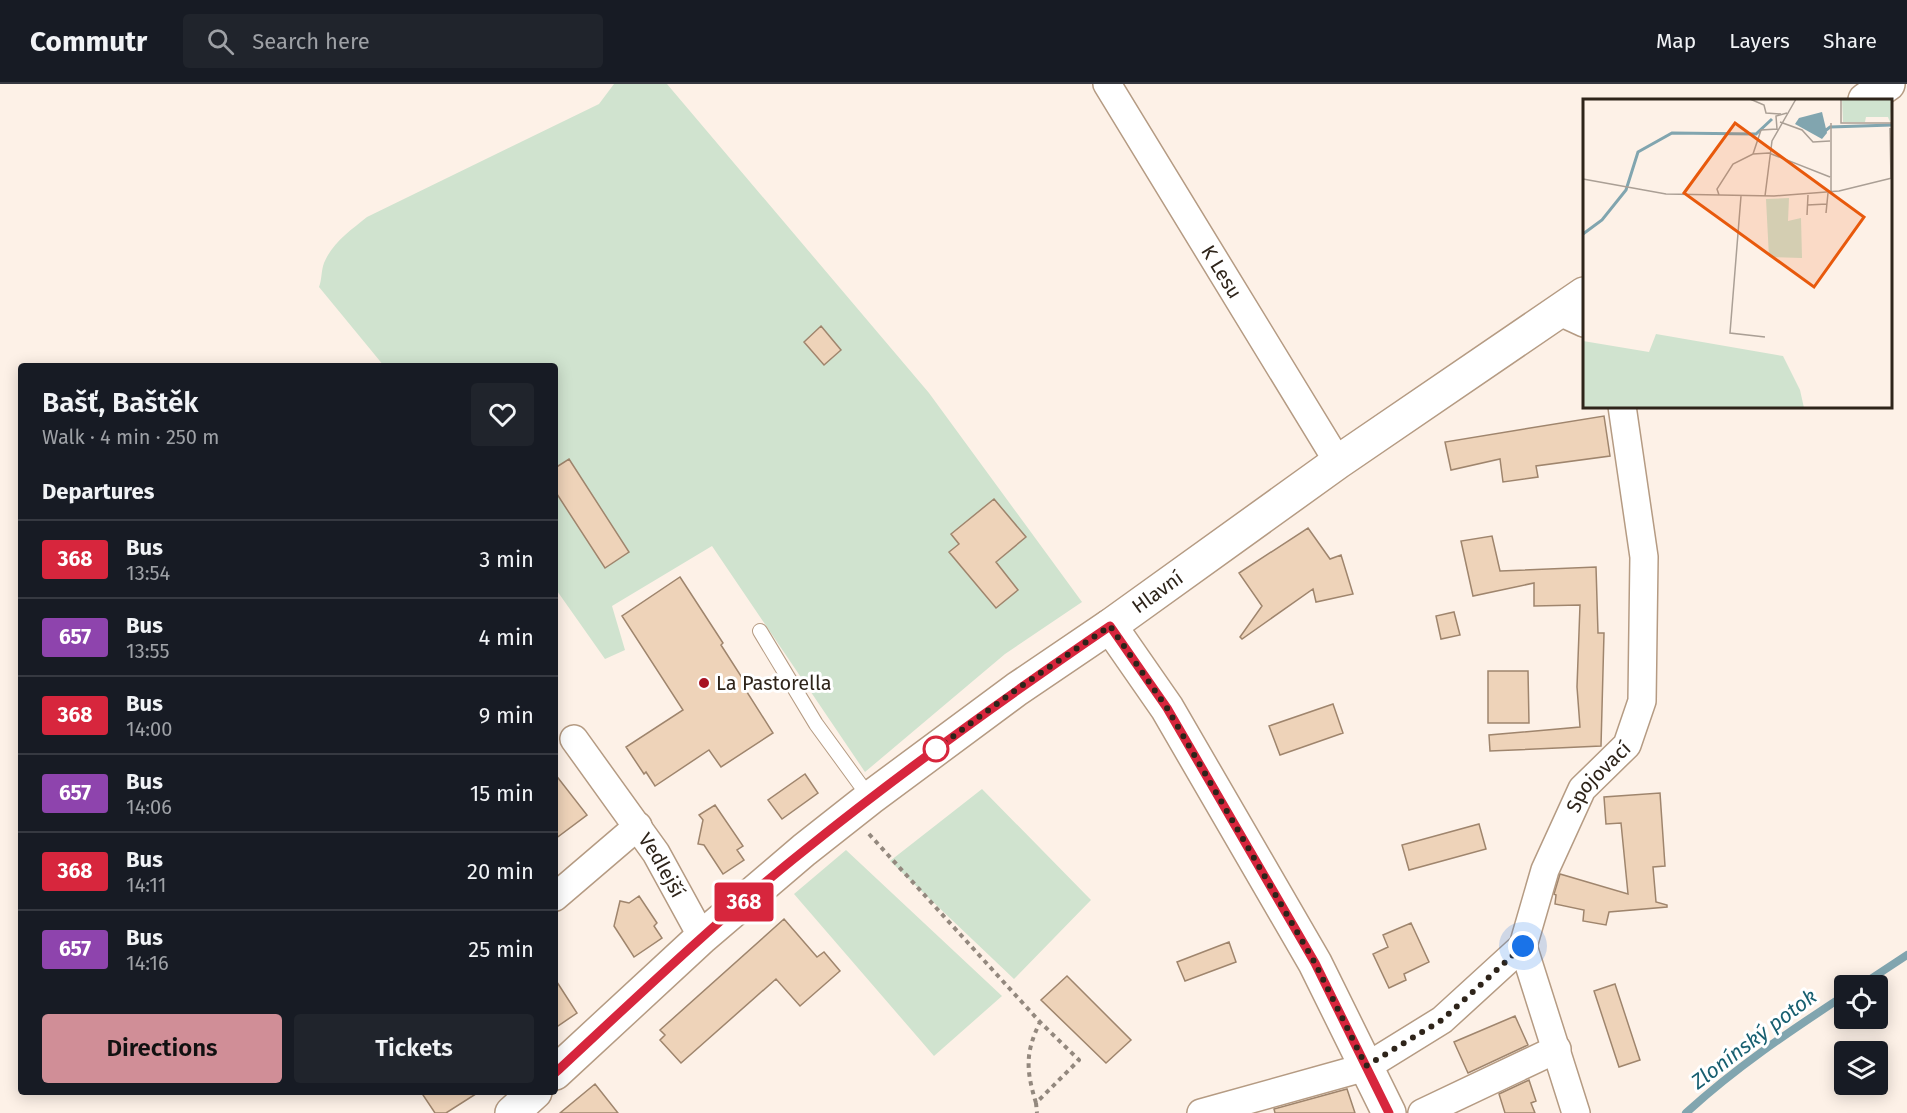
<!DOCTYPE html>
<html lang="en">
<head>
<meta charset="utf-8">
<style>
  body { margin:0; font-family:"Fira Sans",sans-serif; background:#20242c; color:#f1f3f6; height:100vh; display:flex; flex-direction:column; font-size:22px; white-space:nowrap }
  * { box-sizing:border-box; margin:0 }
  p { font-size:20px; color:#9ea1a6 }
  .icon { flex:none; width:33px; height:33px; fill:none; stroke:currentColor; stroke-width:2; stroke-linecap:round; stroke-linejoin:round }
  .map { position:relative; flex:1; overflow:hidden }
  .side { position:absolute; left:18px; top:279px; width:540px; height:732px; display:flex; flex-direction:column; background:#171b24; border-radius:6px; box-shadow:0 3px 15px #0003 }
  .side>* { flex:none }
  .badge { padding:0 12px; border-radius:4px; font-size:21px; line-height:39px }
  .controls { position:absolute; left:1834px; top:891px; display:grid; gap:12px }
  .controls a { display:grid; place-items:center; width:54px; height:54px; border-radius:6px; background:#171b24; box-shadow:0 3px 15px #0003; font-size:30px }
  .you { position:absolute; width:30px; height:30px; margin:-15px; border:4px solid #fff; border-radius:50%; background:#1a73e8; box-shadow:0 0 0 9px #1a73e833 }
  .map>.badge { position:absolute; translate:-50% -50%; box-shadow:0 0 0 3px #fff }
  h2 { padding:0 24px; font-size:22px; line-height:54px }
  .round { display:grid; place-items:center; flex:none; width:63px; height:63px; border-radius:6px; background:#20242c }
  .headline { display:flex; align-items:center; justify-content:space-between; height:102px; padding:0 24px }
  h1 { font-size:28px; font-weight:600; line-height:45px }
  .button { display:flex; gap:12px; margin-top:auto; padding:12px 24px }
  .button a { flex:1; height:69px; border-radius:6px; background:#d08e97; color:#111; font-size:24px; font-weight:600; line-height:69px; text-align:center }
  .button a+a { background:#20242c; color:#f1f3f6 }
  ul { padding:0; list-style:none }
  li { display:flex; align-items:center; gap:18px; height:78px; padding:0 24px; border-top:2px solid #363941 }
  li div { flex:1 }
  li b { display:block; font-size:22px }
  li em { font-style:normal }
  li .badge { min-width:66px; font-weight:700; text-align:center }
  header { display:flex; align-items:center; gap:36px; box-sizing:border-box; height:84px; padding:0 30px; background:#171b24; border-bottom:2px solid #363941 }
  header strong { font-size:28px }
  nav { display:flex; gap:33px; margin-inline-start:auto; font-size:21px }
  .search { width:420px; height:54px; background:#20242c; display:flex; align-items:center; gap:15px; box-sizing:border-box; padding:0 21px; border-radius:6px; color:#9ea1a6; font-size:22px }
  .map>svg:first-child { display:block }
  .green { fill:#d0e3cf }
  .lines { fill:none; stroke-linecap:round; stroke-linejoin:round }
  .stream { stroke:#81a5af; stroke-width:8 }
  .building { fill:#eed3b9; stroke:#9f856d; stroke-width:1.5 }
  .lane-casing { stroke:#b59b83; stroke-width:16 }
  .street-casing { stroke:#b59b83; stroke-width:30 }
  .secondary-casing { stroke:#b59b83; stroke-width:36 }
  .path { stroke:#93887e; stroke-width:4; stroke-dasharray:4.5 4.5; stroke-linecap:butt }
  .lane { stroke:#fff; stroke-width:14 }
  .street { stroke:#fff; stroke-width:27 }
  .secondary { stroke:#fff; stroke-width:33 }
  .line-casing { stroke:#fff; stroke-width:14 }
  .line { stroke:#d7263d; stroke-width:9 }
  .walk { stroke:#2e241a; stroke-width:6; stroke-dasharray:0 10.8 }
  .poi-dot { fill:#a81222; stroke:#fff; stroke-width:2 }
  .stop-dot { fill:#fff; stroke:#d7263d; stroke-width:3 }
  .labels { text-anchor:middle; stroke-width:6; stroke-linejoin:round; paint-order:stroke }
  .street-label { font-size:20px; fill:#2e241a; stroke:#fff }
  .poi-label { font-size:20px; fill:#2e241a; stroke:#fff; text-anchor:start }
  .water-label { font-size:21px; font-style:italic; fill:#175f70; stroke:#fff }
  .inset-river { fill:none; stroke:#81a5af; stroke-width:3 }
  .inset-road { fill:none; stroke:#aa9f95; stroke-width:1.5 }
  .view { fill:#e8590c; fill-opacity:0.15; stroke:#e8590c; stroke-width:3 }
  .inset-edge { fill:none; stroke:#2e241a; stroke-width:3 }
</style>
</head>
<body>
<header>
<strong>Commutr</strong>
<div class="search"><svg class="icon" aria-label="search" viewBox="0 0 24 24"><circle cx="10" cy="10" r="6"/><path d="M15 15l6 6"/></svg>Search here</div>
<nav><a>Map</a><a>Layers</a><a>Share</a></nav>
</header>
<div class="map">
<svg width="1907" height="1029" viewBox="0 0 1907 1029">
  <rect width="100%" height="100%" fill="#fdf1e7"/>
  <path class="green" d="M614,0h53l262,309 153,209 -77,52 -140,118 -153,-226 -100,60 13,44 -20,9 -50,-71v-222h-171l-65,-79c3,-8 2,-16 5,-24 8,-20 27,-33 43,-46l232,-113z
    M982,705l109,111 -77,79 -124,-118z
    M846,766l156,146 -68,60 -140,-162z"/>
  <g class="lines">
    <path class="stream" d="M1860,902l47,-31
      M1686,1029c49,-45 104,-82 159,-118"/>
  </g>
  <path class="building" d="M821,242l20,24 -17,15 -20,-23z
    M1604,332l6,40 -74,10 2,11 -35,5 -3,-23 -49,11 -6,-28z
    M569,375l60,93 -24,16 -50,-77v-23z
    M994,415l32,38 -30,25 22,28 -22,18 -47,-56 10,-8 -8,-10z
    M1308,444l22,31 11,-4 12,39 -37,8 -3,-13 -71,50 -2,-2 22,-31 -23,-33z
    M1492,452l8,35 96,-4 2,66h6l-3,113 -111,5 -1,-16 91,-8 -3,-40 3,-82 -46,1v-23l-61,13 -12,-55z
    M680,493l43,66 -2,2 27,42 -3,2 28,44 -52,34 -12,-17 -54,36 -9,-14 -2,2 -18,-27 57,-37 -61,-94z
    M1454,528l6,23 -19,4 -5,-23z
    M1488,587h40l1,52h-41z
    M1333,620l10,29 -63,22 -11,-29z
    M555,690l32,41 -32,24z
    M805,690l13,19 -36,26 -14,-19z
    M1660,709l5,73 -12,1 3,35 11,3v2l-58,5 -3,13 -23,-4 1,-11 -29,-6 1,-9 -2,-1 6,-20 68,20 -7,-71 -15,1 -2,-27z
    M715,721l28,41 -6,4 7,10 -21,14 -19,-29 -6,-1 5,-24 -4,-5z
    M1479,740l7,25 -77,21 -7,-25z
    M639,812l18,27 -3,3 8,12 -28,19 -20,-31 6,-25 9,2z
    M784,835l33,38 7,-5 16,19 -40,35 -24,-27 -95,84 -21,-23 5,-5 -5,-5z
    M1411,839l18,39 -25,12 2,6 -17,8 -16,-34 15,-7 -5,-12z
    M1229,858l7,20 -51,19 -8,-19z
    M1067,892l64,64 -25,23 -65,-63z
    M555,895l22,34 -22,15z
    M1615,900l25,76 -21,7 -25,-76z
    M1515,932l13,29 -60,28 -14,-31z
    M1529,996l7,21 -5,2 4,10h-30l-6,-19z
    M595,1000l23,29h-58z
    M1347,1005l8,24h-80l-1,-4z
    M421,1008h58l-33,21h-11z"/>
  <g class="lines">
    <defs>
      <path id="lane" d="M760,547l56,93 54,74"/>
      <g id="street">
        <path id="s1" d="M1107,0l231,378"/>
        <path d="M1560,228l24,11"/>
        <path id="s2" d="M574,655l82,114 46,84"/>
        <path d="M555,813l83,-71"/>
        <path d="M1523,862l53,167"/>
        <path id="s3" d="M1201,1029l165,-46 76,-47 81,-74 22,-76 37,-81 45,-44 15,-44 2,-144 -22,-151"/>
        <path d="M1422,1029l135,-64"/>
      </g>
      <g id="secondary">
        <path d="M1865,16l23,-16"/>
        <path d="M1110,542l57,82 148,255 74,150"/>
        <path id="s4" d="M555,989l147,-136 102,-87 66,-52 147,-109 93,-63 228,-164 246,-168"/>
        <path d="M512,1029l23,-21"/>
      </g>
    </defs>
    <use href="#lane" class="lane-casing"/>
    <use href="#street" class="street-casing"/>
    <use href="#secondary" class="secondary-casing"/>
    <path class="path" d="M869,750l171,188 39,38 -43,43 1,10
      M1036,1019c-10,-33 -11,-50 4,-81"/>
    <use href="#lane" class="lane"/>
    <use href="#street" class="street"/>
    <use href="#secondary" class="secondary"/>
  </g>
  <g class="lines">
    <defs>
      <path id="line" d="M555,989c82,-76 163,-154 251,-224 98,-79 200,-152 304,-223l57,82 148,255 74,150"/>
    </defs>
    <use href="#line" class="line-casing"/>
    <use href="#line" class="line"/>
    <path class="walk" d="M936,665l81,-60 93,-63 57,82 148,255 51,103 76,-46 81,-74"/>
  </g>
  <circle class="poi-dot" cx="704" cy="599" r="6"/>
  <circle class="stop-dot" cx="936" cy="665" r="12"/>
  <g class="labels">
    <g class="street-label">
      <text dy="7" stroke="none"><textPath href="#s1" startOffset="220">K Lesu</textPath></text>
      <text dy="7" stroke="none"><textPath href="#s4" startOffset="772">Hlavní</textPath></text>
      <text dy="7" stroke="none"><textPath href="#s3" startOffset="558">Spojovací</textPath></text>
      <text dy="7" stroke="none"><textPath href="#s2" startOffset="154">Vedlejší</textPath></text>
    </g>
    <g class="poi-label">
      <text x="716" y="606">La Pastorella</text>
    </g>
    <g class="water-label">
      <text transform="translate(1754 955) rotate(-37)" y="7">Zlonínský potok</text>
    </g>
  </g>
  <g transform="translate(1583 15)">
    <rect width="309" height="309" fill="#fdf1e7"/>
    <path d="M259,0h50l-2,23 -2,-5h-22l-1,5h-22zM206,99l-1,23 13,-3 1,40 -33,-1 -3,-58zM73,235l127,22 17,34 4,18h-221v-67l66,11z" fill="#d0e3cf"/>
    <path d="M239,13l5,21 -5,6 -27,-15 4,-6z" fill="#81a5af"/>
    <path class="inset-river" d="M242,32l5,-4 62,-2M0,135l19,-14 24,-30 12,-38 34,-19 84,1 16,-15"/>
    <path class="inset-road" d="M167,0l14,6 2,8 15,1M258,0v24h51M197,23l22,8 11,12 17,-1M307,29l1,51M170,55l8,-24 16,-1 -1,-13 11,-3M0,80l83,15 108,2 65,-5 53,-13M248,93v-69M136,96l-2,-6 16,-25 20,-10 16,-1 61,24M158,97l-11,137 35,4M182,97l7,-55 24,-42M224,106l20,-1M243,114l2,-20M224,116l1,-20"/>
    <path class="view" d="M152,24l129,94 -50,70 -130,-94z"/>
    <rect width="309" height="309" class="inset-edge"/>
  </g>
</svg>
<div class="controls">
<a><svg class="icon" aria-label="locate" viewBox="0 0 24 24"><circle cx="12" cy="12" r="6"/><path d="M12 2v4M12 18v4M2 12h4M18 12h4"/></svg></a>
<a><svg class="icon" aria-label="layers" viewBox="0 0 24 24"><path d="M12 4l9 5-9 5-9-5zM3 14l9 5 9-5"/></svg></a>
</div>
<div class="you" style="left:1523px;top:862px"></div>
<b class="badge" style="left:744px;top:818px;background:#d7263d;color:#fff">368</b>
<section class="side">
<div class="headline"><div><h1>Bašť, Baštěk</h1><p>Walk · 4 min · 250 m</p></div><a class="round"><svg class="icon" aria-label="heart" viewBox="0 0 24 24"><path d="M12 20l-8-8c-3-5 5-10 8-4 3-6 11-1 8 4z"/></svg></a></div>
<h2>Departures</h2>
<ul>
<li><span class="badge" style="background:#d7263d;color:#fff">368</span><div><b>Bus</b><p>13:54</p></div><em>3 min</em></li>
<li><span class="badge" style="background:#8e44ad;color:#fff">657</span><div><b>Bus</b><p>13:55</p></div><em>4 min</em></li>
<li><span class="badge" style="background:#d7263d;color:#fff">368</span><div><b>Bus</b><p>14:00</p></div><em>9 min</em></li>
<li><span class="badge" style="background:#8e44ad;color:#fff">657</span><div><b>Bus</b><p>14:06</p></div><em>15 min</em></li>
<li><span class="badge" style="background:#d7263d;color:#fff">368</span><div><b>Bus</b><p>14:11</p></div><em>20 min</em></li>
<li><span class="badge" style="background:#8e44ad;color:#fff">657</span><div><b>Bus</b><p>14:16</p></div><em>25 min</em></li>
</ul>
<div class="button"><a>Directions</a><a>Tickets</a></div>
</section>
</div>
</body>
</html>
